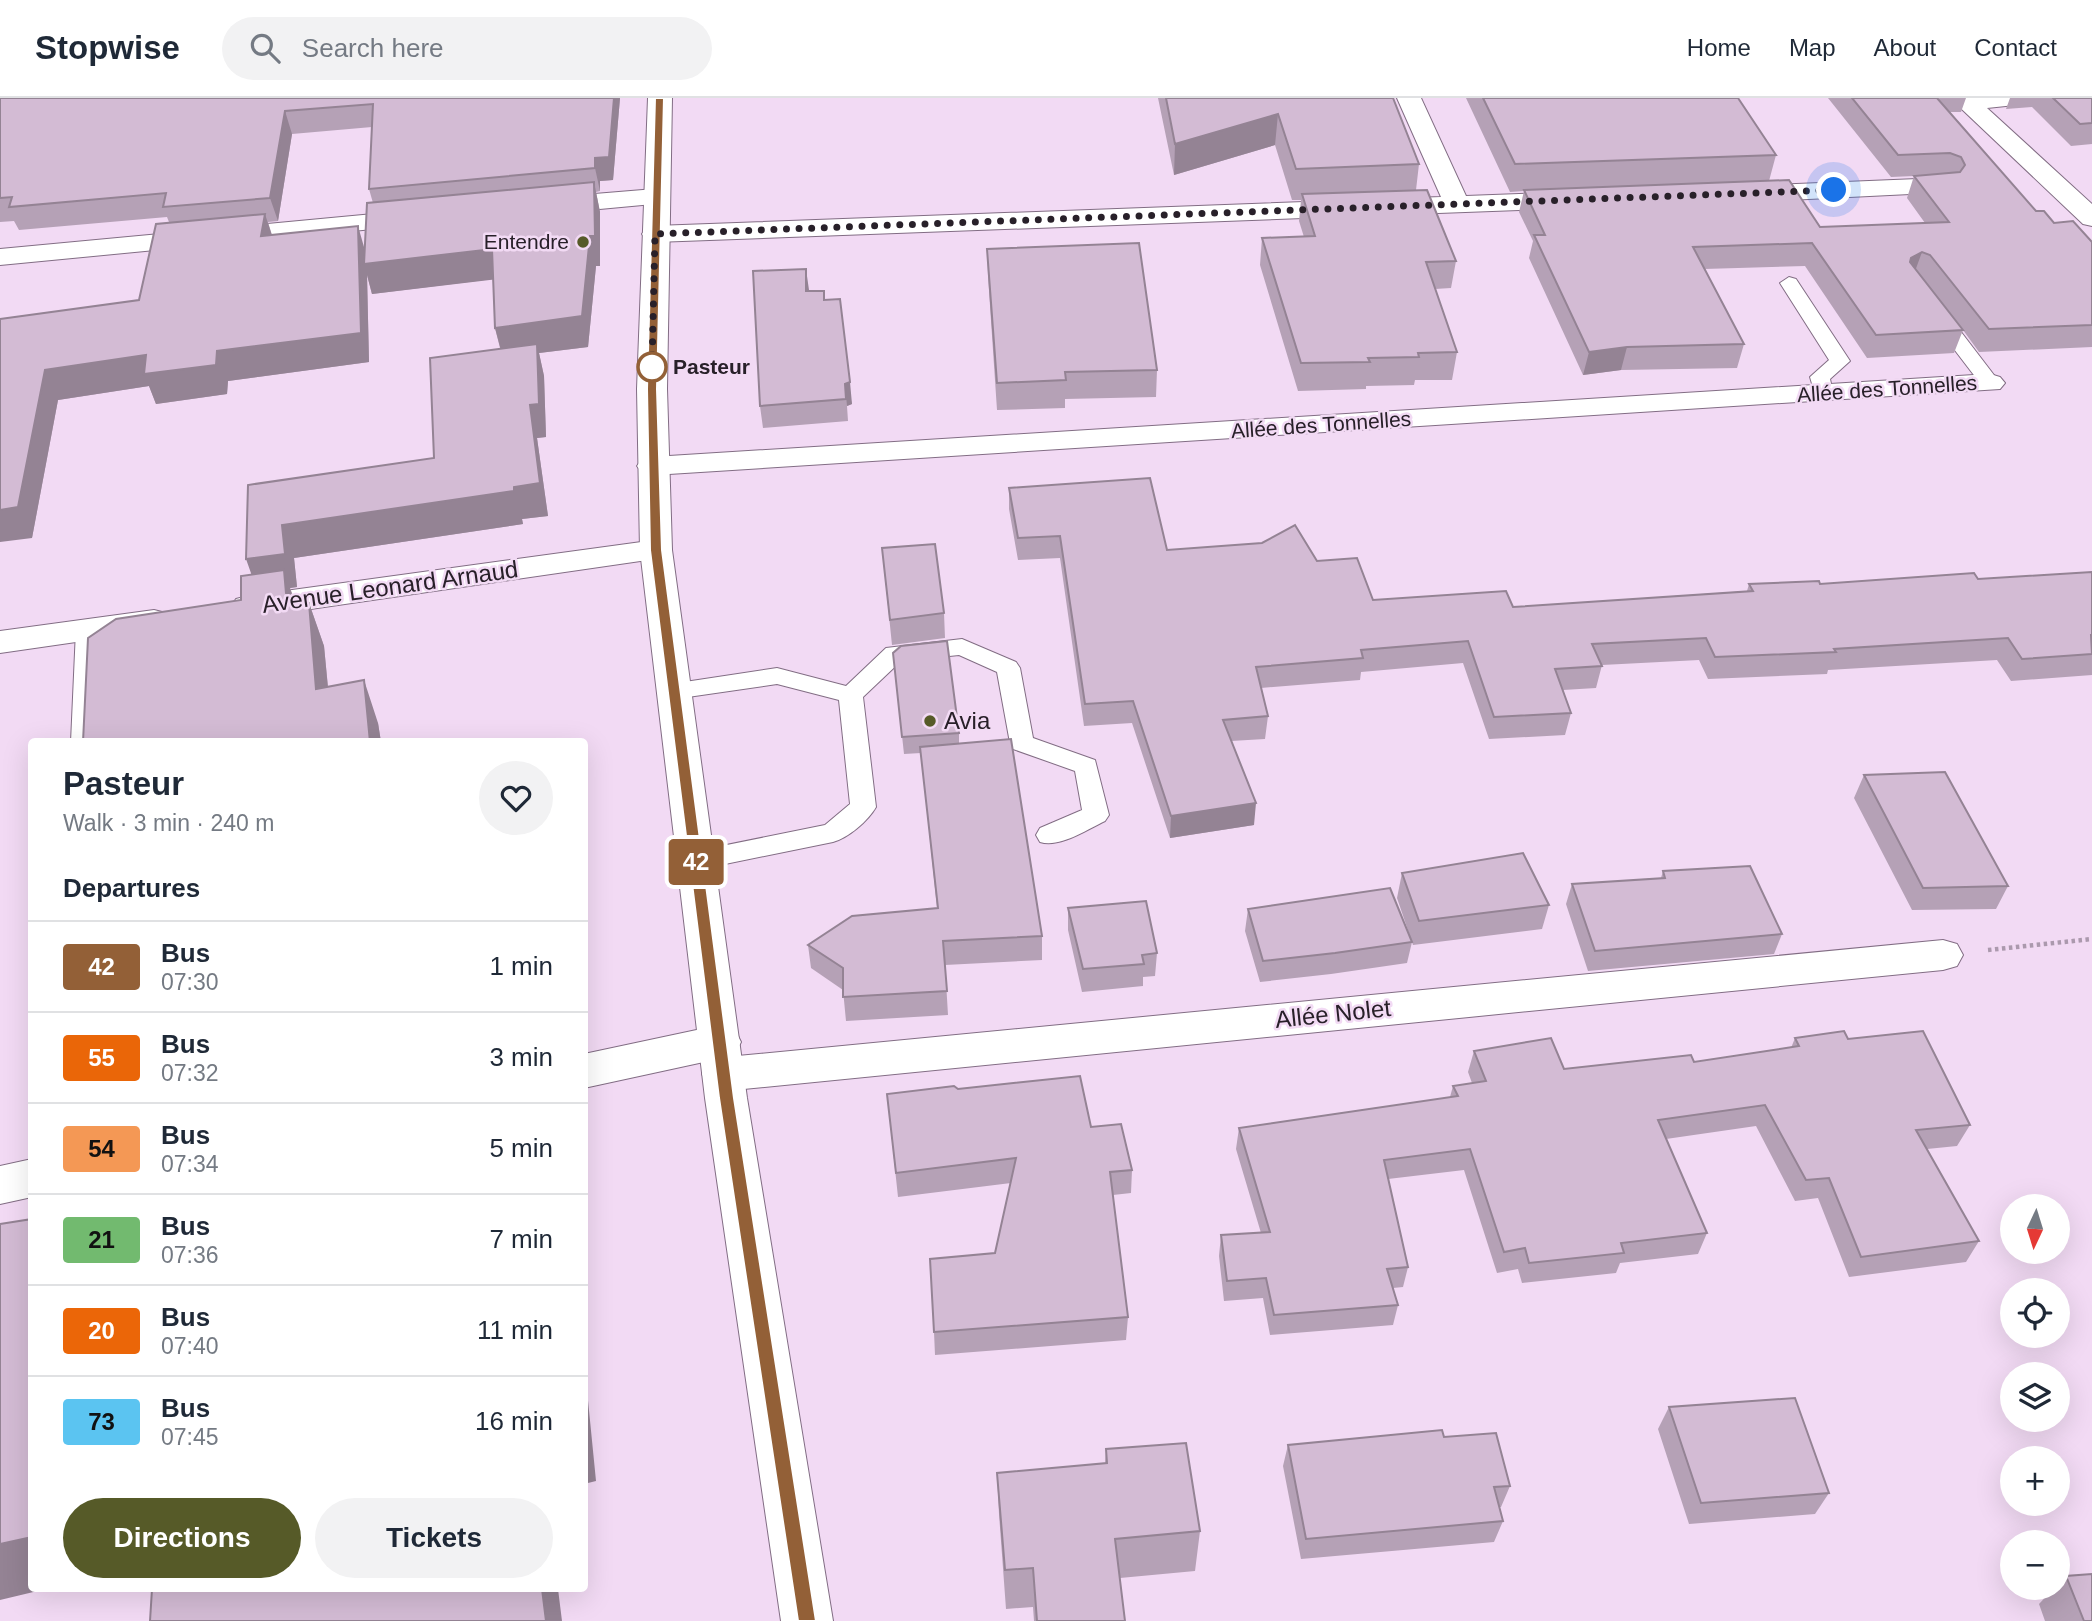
<!DOCTYPE html>
<html lang="en">
<head>
<meta charset="utf-8">
<style>
  body { margin:0; font-family:Arial,sans-serif; background:#f2f2f3; color:#1f2937; height:100vh; display:flex; flex-direction:column; font-size:26px; white-space:nowrap }
  * { box-sizing:border-box; margin:0 }
  p { font-size:23px; color:#747a83 }
  .icon { flex:none; width:38px; height:38px; fill:none; stroke:currentColor; stroke-width:2; stroke-linecap:round; stroke-linejoin:round }
  .map { position:relative; flex:1; overflow:hidden }
  .sheet { position:absolute; left:28px; top:640px; width:560px; height:854px; display:flex; flex-direction:column; background:#fff; border-radius:7px; box-shadow:0 7px 28px #0002 }
  .sheet>* { flex:none }
  .badge { padding:0 14px; border-radius:5px; font-size:24px; line-height:46px }
  .needle { width:46px; rotate:184deg }
  .buttons { position:absolute; left:2000px; top:1096px; display:grid; gap:14px }
  .buttons a { display:grid; place-items:center; width:70px; height:70px; border-radius:50%; background:#fff; box-shadow:0 7px 28px #0002; font-size:35px }
  .you { position:absolute; width:35px; height:35px; margin:-18px; border:5px solid #fff; border-radius:50%; background:#1a73e8; box-shadow:0 0 0 10px #1a73e833 }
  .map>.badge { position:absolute; translate:-50% -50%; box-shadow:0 0 0 4px #fff }
  h2 { padding:0 35px; font-size:26px; line-height:63px }
  .round { display:grid; place-items:center; flex:none; width:74px; height:74px; border-radius:37px; background:#f2f2f3 }
  .headline { display:flex; align-items:center; justify-content:space-between; height:119px; padding:0 35px }
  h1 { font-size:33px; font-weight:700; line-height:52px }
  .button { display:flex; gap:14px; margin-top:auto; padding:14px 35px }
  .button a { flex:1; height:80px; border-radius:42px; background:#565a28; color:#fff; font-size:28px; font-weight:700; line-height:80px; text-align:center }
  .button a+a { background:#f2f2f3; color:#1f2937 }
  ul { padding:0; list-style:none }
  li { display:flex; align-items:center; gap:21px; height:91px; padding:0 35px; border-top:2px solid #e0e1e3 }
  li div { flex:1 }
  li b { display:block; font-size:26px }
  li em { font-style:normal }
  li .badge { min-width:77px; font-weight:700; text-align:center }
  header { display:flex; align-items:center; gap:42px; box-sizing:border-box; height:98px; padding:0 35px; background:#fff; border-bottom:2px solid #e0e1e3 }
  header strong { font-size:33px }
  nav { display:flex; gap:38px; margin-inline-start:auto; font-size:24px }
  .search { width:490px; height:63px; background:#f2f2f3; display:flex; align-items:center; gap:18px; box-sizing:border-box; padding:0 24px; border-radius:38px; color:#747a83; font-size:26px }
  .map>svg:first-child { display:block }
  .lines { fill:none; stroke-linecap:round; stroke-linejoin:round }
  .service-casing { stroke:#826d84; stroke-width:2 }
  .minor-casing { stroke:#826d84; stroke-width:2 }
  .secondary-casing { stroke:#826d84; stroke-width:2 }
  .path { stroke:#ab99ad; stroke-width:4.5; stroke-dasharray:3.5 3.5; stroke-linecap:butt }
  .service { fill:#fff; fill-rule:evenodd }
  .minor { fill:#fff; fill-rule:evenodd }
  .secondary { fill:#fff; fill-rule:evenodd }
  .wall { fill:#b5a1b6; fill-rule:evenodd }
  .shaded-wall { fill:#948394 }
  .building { fill:#d3bbd4; stroke:#948394; stroke-width:2 }
  .line { fill:#936037; stroke:#fff; stroke-width:2 }
  .walk { stroke:#282029; stroke-width:7; stroke-dasharray:0 12.6 }
  .poi-dot { fill:#565a28; stroke:#f2daf4; stroke-width:2.5 }
  .stop-dot { fill:#fff; stroke:#936037; stroke-width:3.5 }
  .labels { text-anchor:middle; stroke-width:5; stroke-linejoin:round; paint-order:stroke }
  .far-poi-label { font-size:21px; fill:#282029; stroke:#f2daf4; text-anchor:end }
  .far-stop-label { font-size:21px; font-weight:bold; fill:#282029; stroke:#f2daf4; text-anchor:start }
  .far-street-label { font-size:21px; fill:#282029; stroke:#f2daf4 }
  .street-label { font-size:24px; fill:#282029; stroke:#f2daf4 }
  .poi-label { font-size:24px; fill:#282029; stroke:#f2daf4; text-anchor:start }
</style>
</head>
<body>
<header>
<strong>Stopwise</strong>
<div class="search"><svg class="icon" aria-label="search" viewBox="0 0 24 24"><circle cx="10" cy="10" r="6"/><path d="M15 15l6 6"/></svg>Search here</div>
<nav><a>Home</a><a>Map</a><a>About</a><a>Contact</a></nav>
</header>
<div class="map">
<svg width="2092" height="1523" viewBox="0 0 2092 1523">
  <rect width="100%" height="100%" fill="#f2daf4"/>
  <g class="lines">
    <defs>
      <path id="service" d="M1789,179l7,2 54,82 -20,18 3,14 -3,4h-14l-6,-20 19,-17 -49,-77z
        M1938,211l7,2 52,68 3,4 -3,4h-14l-52,-68 -3,-4z
        M88,524l8,3 4,5 -5,112h-24l5,-112 4,-5z
        M962,541l54,23 4,6 13,70 62,22 14,55 -4,6c-19,9 -45,27 -65,21l-4,-7 4,-7 42,-18 -7,-39 -62,-22 -3,-6 -13,-71 -38,-17 -58,6 -38,36 13,110c-8,14 -28,31 -43,35l-137,28 -9,-3 -4,-7 4,-7 138,-28 25,-21 -11,-104 -62,-16 -103,15 -9,-2 -3,-6 3,-6 112,-17 69,18 40,-38z"/>
      <path id="minor" d="M1397,0h24l45,98 107,-4 9,2 4,6 -4,6 -9,2 -918,34 -9,-2 -4,-6 4,-6 9,-2 786,-29z
        M1950,0h88l-3,5 -48,5 105,96v22l-9,-2z
        M1942,80l9,2 4,6 -4,6 -206,10 -9,-2 -4,-6 4,-6 9,-2z
        M655,91l9,2 4,6 -4,6 -118,11 -9,-2 -4,-6 4,-6 9,-2z
        M416,112l9,2 4,6 -4,6 -425,41v-16z
        M1990,276l10,3 5,6 -5,6 -1347,86 -11,-2 -5,-7 5,-7 11,-2z
        M656,442l12,3 4,7 -4,7 -420,61 -12,-3 -5,-8 5,-8 12,-3z
        M154,512l12,3 5,8 -5,8 -166,24v-22z
        M1943,842l14,4 6,11 -6,11 -14,4 -1220,121 -15,-5 -6,-12 6,-12 5,-2 -129,28v-34l136,-29 15,5 6,12 -6,12 -8,3z
        M32,1061v38l-32,7v-38z"/>
      <path id="secondary" d="M648,0h24l-5,291 5,161 75,548 86,523h-52l-76,-523 -65,-548 -3,-161z"/>
    </defs>
    <use href="#service" class="service-casing"/>
    <use href="#minor" class="minor-casing"/>
    <use href="#secondary" class="secondary-casing"/>
    <path class="path" d="M1988,852l104,-11"/>
    <use href="#service" class="service"/>
    <use href="#minor" class="minor"/>
    <use href="#secondary" class="secondary"/>
  </g>
  <path class="wall" d="M0,0h620l-7,82 -13,1v10l-4,1 4,20v54h-4l-8,81 -49,6 5,23 2,61 -9,1 11,78 -26,3 1,5 -229,34 3,29 -7,1 3,9 16,6 15,43 4,41 50,36 3,19 -140,-142 11,-25 182,-117 66,-110 -5,-20 -2,-49 -121,15 -5,-19 2,87 -141,19 -1,13 -71,10 -7,-18 -91,14 -26,138 -32,-219 139,-19 30,-78 -2,-5 -148,13 -5,-9 -14,1zM372,29l-3,62 4,14 -9,45 -92,-13 -4,-13 10,-1 14,-87z
    M1158,0h235l26,66 -3,26 40,71 -5,27 -16,1 22,63 -5,28h-37l-1,5 -48,1v3l-68,2 -38,-126 2,-27 42,-1 -5,-16 2,-21h-9l-17,-55 -101,30z
    M1466,0h272l38,57 -7,26 51,46 105,-4 -18,-25 7,-22 -23,1 -63,-79h138l-5,14h-11l86,99 18,12 38,19v105l-113,5 -16,-22 -9,23 -87,5 -62,-92 -101,3 40,75 -7,24 -116,2 -38,5 -54,-117 4,-17 -14,-29 5,-21 -14,1z
    M2010,0h82v46l-21,2 -39,-39 -26,2z
    M987,151l170,121 -1,27 -91,2v9l-68,2 -9,-134z
    M809,193h15v8l28,105 -5,2 1,15 -85,7 -3,-22z
    M1009,390l158,62 150,11 56,39 140,7 234,-16 2,-7h71l158,-5 114,-7v103l-81,6 -14,-21 -169,10 -1,4 -119,5 -9,-19 -97,5 -6,23 -33,2 8,23 -6,22 -76,4 -26,-76 -102,9 -1,8 -99,8 7,28 -3,23 -34,2 23,84 -84,13 -38,-115 -48,3 -24,-168 -42,2 -9,-51z
    M882,450l62,65 1,25 -53,7z
    M893,555l66,80v11l83,192v24l-97,5 3,50 -102,6 -3,-31 -32,-22 -3,-23 129,-37 -16,-155 -17,1z
    M1864,677l144,111 -12,23 -84,1 -58,-112z
    M1663,773l119,63 -8,20 -186,17 -22,-67 6,-20 89,-6z
    M1402,775l147,32 -7,24 -129,16 -16,-47z
    M1068,810l89,45 -2,23 -12,1v9l-61,6 -14,-62z
    M1248,811l164,33 -5,21 -76,11 -71,8 -15,-51z
    M1795,940l53,1 122,86 -13,21 -30,3 52,92 -13,21 -117,15 -31,-79 -23,3 -39,-75 -90,13 41,94 -9,21 -78,9 -4,10 -94,10 -4,-14 -21,4 -33,-103 -76,9 20,88 -5,20 -10,1 5,17 -5,20 -123,10 -7,-37 -39,3 -5,-45 2,-21 40,-2 -25,-84 3,-21 211,-31 3,-11 19,-3 -4,-11 6,-21 90,18 130,-7 97,-14z
    M958,991l133,38 41,43 -1,23 -18,2 15,122 -2,23 -191,15 -1,-23 61,-79 16,-70 -113,14 -11,-103z
    M1669,1309l160,86 -14,21 -126,10 -31,-95z
    M1288,1347l222,41 -9,21h-2l4,14 -9,21 -193,17 -18,-93z
    M1106,1351l94,82 -5,40 -75,7 5,43h-91l-1,-14 -27,2 -7,-95 -2,-41 108,-10z
    M2066,1478l26,45h-47l-6,-17 16,-17h3v-3z"/>
  <path class="shaded-wall" d="M614,0h6l-7,82 -13,1v10l-5,-23v-10z
    M285,13l7,23 -14,87 -8,-23z
    M1278,16l-3,31 -101,30 1,-31z
    M594,84l6,30v54h-4l-8,81 -49,6 5,23 2,61 -9,1 11,78 -26,3 1,5 -229,34 3,29 -7,1 9,25 -41,-20 -12,-34 36,-34 232,-38 -11,-129 -8,-30z
    M265,116l9,28 -13,-6z
    M358,128l8,28 126,-5 6,30 -126,15 -5,-19 2,87 -141,19 -1,13 -71,10 -7,-18 -91,14 -26,138 -32,4v-32l45,-140 101,-15 71,-4z
    M1922,154l-8,22 -11,7 8,-23z
    M806,171l3,21 -1,23 -2,-22z
    M1627,249l-6,23 -38,5 6,-23z
    M850,284l2,22 -5,2 -2,-22z
    M309,505l15,43 8,85 -16,-42z
    M364,582l14,43 3,19h-11z
    M1256,705l-2,22 -84,13 1,-22z
    M584,1262l12,121 -12,3z
    M32,1439v52h14l-46,11v-56z
    M542,1491h16l4,32h-16z"/>
  <path class="building" d="M0,0h614l-5,59 -14,1v10l-226,21 4,-85 -88,7 -15,87 -107,9 3,-14 -157,14 3,-10 -12,1z
    M1166,0h227l26,66 -123,5 -18,-55 -103,30z
    M1483,0h255l38,57 -261,9z
    M1852,0h85l99,113h8l10,12 19,-2 19,21v83l-103,4 -59,-74 -8,-3 -11,6 -1,4 53,68 -87,5 -64,-92 -119,4 51,97 -117,3 -38,5 -55,-117h11l-21,-45 265,-10 31,47 129,-5 -35,-46 46,-4 5,-7 -4,-8 -11,-4 -52,2z
    M2053,0h39v25l-12,1z
    M594,84l1,54h-5l-8,80 -87,12 -3,-79 -128,15 3,-61z
    M1427,92l29,71 -30,1 31,90 -39,1 1,4 -51,1 2,4 -69,1 -39,-125 53,-2 -13,-42z
    M265,116l-4,22 97,-10 3,107 -144,18 -1,14 -72,9 2,-19 -101,15 -27,137 -18,3v-191l139,-19 17,-76z
    M1139,145l18,127 -92,2 1,8 -69,3 -10,-134z
    M806,171v22h18v9l16,-1 10,83 -5,2 1,15 -86,7 -7,-135z
    M537,246l2,60 -9,1 10,78 -26,4v4l-232,34 3,29 -39,5 2,-74 186,-27 -4,-100z
    M1150,380l17,72 95,-7 33,-18 22,36 40,-3 16,42 133,-9 7,16 240,-16 -4,-7 70,-3 1,3 154,-11 4,6 114,-7v63h-1l1,19 -70,5 -14,-21 -174,11 2,3 -121,5 -9,-19 -114,6 10,22 -47,3 16,44 -77,4 -26,-76 -107,9 2,8 -107,9 12,49 -45,4 33,83 -85,13 -38,-115 -48,3 -25,-168 -42,2 -9,-50z
    M935,446l9,69 -54,7 -8,-72z
    M284,472l2,23 23,10 7,86 48,-9 6,62h-287l5,-104 28,-19 125,-19v-24z
    M947,543l12,92 -57,4 -9,-84 8,-7z
    M1011,641l31,197 -99,5 4,50 -104,6v-29l-35,-23 44,-29 86,-8 -18,-161z
    M1945,674l63,114 -85,2 -59,-113z
    M1523,755l26,52 -130,16 -17,-48z
    M1750,768l32,68 -187,17 -23,-67 93,-6 -2,-7z
    M1390,790l22,54 -77,11 -72,8 -15,-52z
    M1146,803l11,52 -15,2 2,9 -61,5 -15,-61z
    M1844,933l4,8 75,-8 47,94 -54,5 63,111 -118,16 -32,-79 -23,2 -41,-75 -107,15 49,113 -86,10 3,10 -95,10 -4,-15 -21,4 -34,-103 -86,11 24,107 -21,2 11,36 -124,10 -8,-37 -39,3 -6,-46 49,-3 -31,-104 219,-32 -5,-10 33,-5 -12,-30 77,-13 13,31 127,-14 3,7 105,-16 -4,-8z
    M1080,978l11,51 30,-3 11,46 -22,2 18,145 -194,15 -4,-73 65,-6 21,-95 -120,15 -9,-79 67,-8 4,3z
    M32,1121v318l-32,7v-320z
    M1795,1300l34,95 -128,10 -32,-96z
    M1442,1332l2,7 52,-4 14,53 -16,1 9,34 -197,18 -18,-94z
    M1186,1345l14,88 -85,8 10,82h-88l-4,-53 -28,2 -8,-97 110,-10 -1,-14z
    M2092,1476v47h-8l-18,-45z
    M152,1491h390l4,32h-396z"/>
  <path class="line" d="M655,0h9l-7,291 5,161 72,548 82,523h-18l-79,-523 -69,-548 -3,-161z"/>
  <g class="lines">
    <path class="walk" d="M652,269l3,-133 1179,-44"/>
  </g>
  <g class="poi-dot">
    <circle cx="583" cy="144" r="7"/>
    <circle cx="930" cy="623" r="7"/>
  </g>
  <circle class="stop-dot" cx="652" cy="269" r="14"/>
  <g class="labels">
    <g class="far-poi-label">
      <text x="569" y="151">Entendre</text>
    </g>
    <g class="far-stop-label">
      <text x="673" y="276">Pasteur</text>
    </g>
    <g class="far-street-label">
      <text transform="translate(1887 291) rotate(-4)" y="7">Allée des Tonnelles</text>
      <text transform="translate(1321 327) rotate(-4)" y="7">Allée des Tonnelles</text>
    </g>
    <g class="street-label">
      <text transform="translate(390 489) rotate(-8)" y="8">Avenue Leonard Arnaud</text>
      <text transform="translate(1333 916) rotate(-6)" y="8">Allée Nolet</text>
    </g>
    <g class="poi-label">
      <text x="944" y="631">Avia</text>
    </g>
  </g>
</svg>
<div class="buttons">
<a><svg class="needle" viewBox="-14 -14 28 28"><path d="M0-13l5 13h-10z" fill="#e53935"/><path d="M0 13l5-13h-10z" fill="#747a83"/></svg></a>
<a><svg class="icon" aria-label="locate" viewBox="0 0 24 24"><circle cx="12" cy="12" r="6"/><path d="M12 2v4M12 18v4M2 12h4M18 12h4"/></svg></a>
<a><svg class="icon" aria-label="layers" viewBox="0 0 24 24"><path d="M12 4l9 5-9 5-9-5zM3 14l9 5 9-5"/></svg></a>
<a>+</a>
<a>−</a>
</div>
<div class="you" style="left:1834px;top:92px"></div>
<b class="badge" style="left:696px;top:764px;background:#936037;color:#fff">42</b>
<section class="sheet">
<div class="headline"><div><h1>Pasteur</h1><p>Walk · 3 min · 240 m</p></div><a class="round"><svg class="icon" aria-label="heart" viewBox="0 0 24 24"><path d="M12 20l-8-8c-3-5 5-10 8-4 3-6 11-1 8 4z"/></svg></a></div>
<h2>Departures</h2>
<ul>
<li><span class="badge" style="background:#936037;color:#fff">42</span><div><b>Bus</b><p>07:30</p></div><em>1 min</em></li>
<li><span class="badge" style="background:#ea6608;color:#fff">55</span><div><b>Bus</b><p>07:32</p></div><em>3 min</em></li>
<li><span class="badge" style="background:#f49855;color:#111">54</span><div><b>Bus</b><p>07:34</p></div><em>5 min</em></li>
<li><span class="badge" style="background:#72ba6f;color:#111">21</span><div><b>Bus</b><p>07:36</p></div><em>7 min</em></li>
<li><span class="badge" style="background:#eb6608;color:#fff">20</span><div><b>Bus</b><p>07:40</p></div><em>11 min</em></li>
<li><span class="badge" style="background:#5bc4f1;color:#111">73</span><div><b>Bus</b><p>07:45</p></div><em>16 min</em></li>
</ul>
<div class="button"><a>Directions</a><a>Tickets</a></div>
</section>
</div>
</body>
</html>
